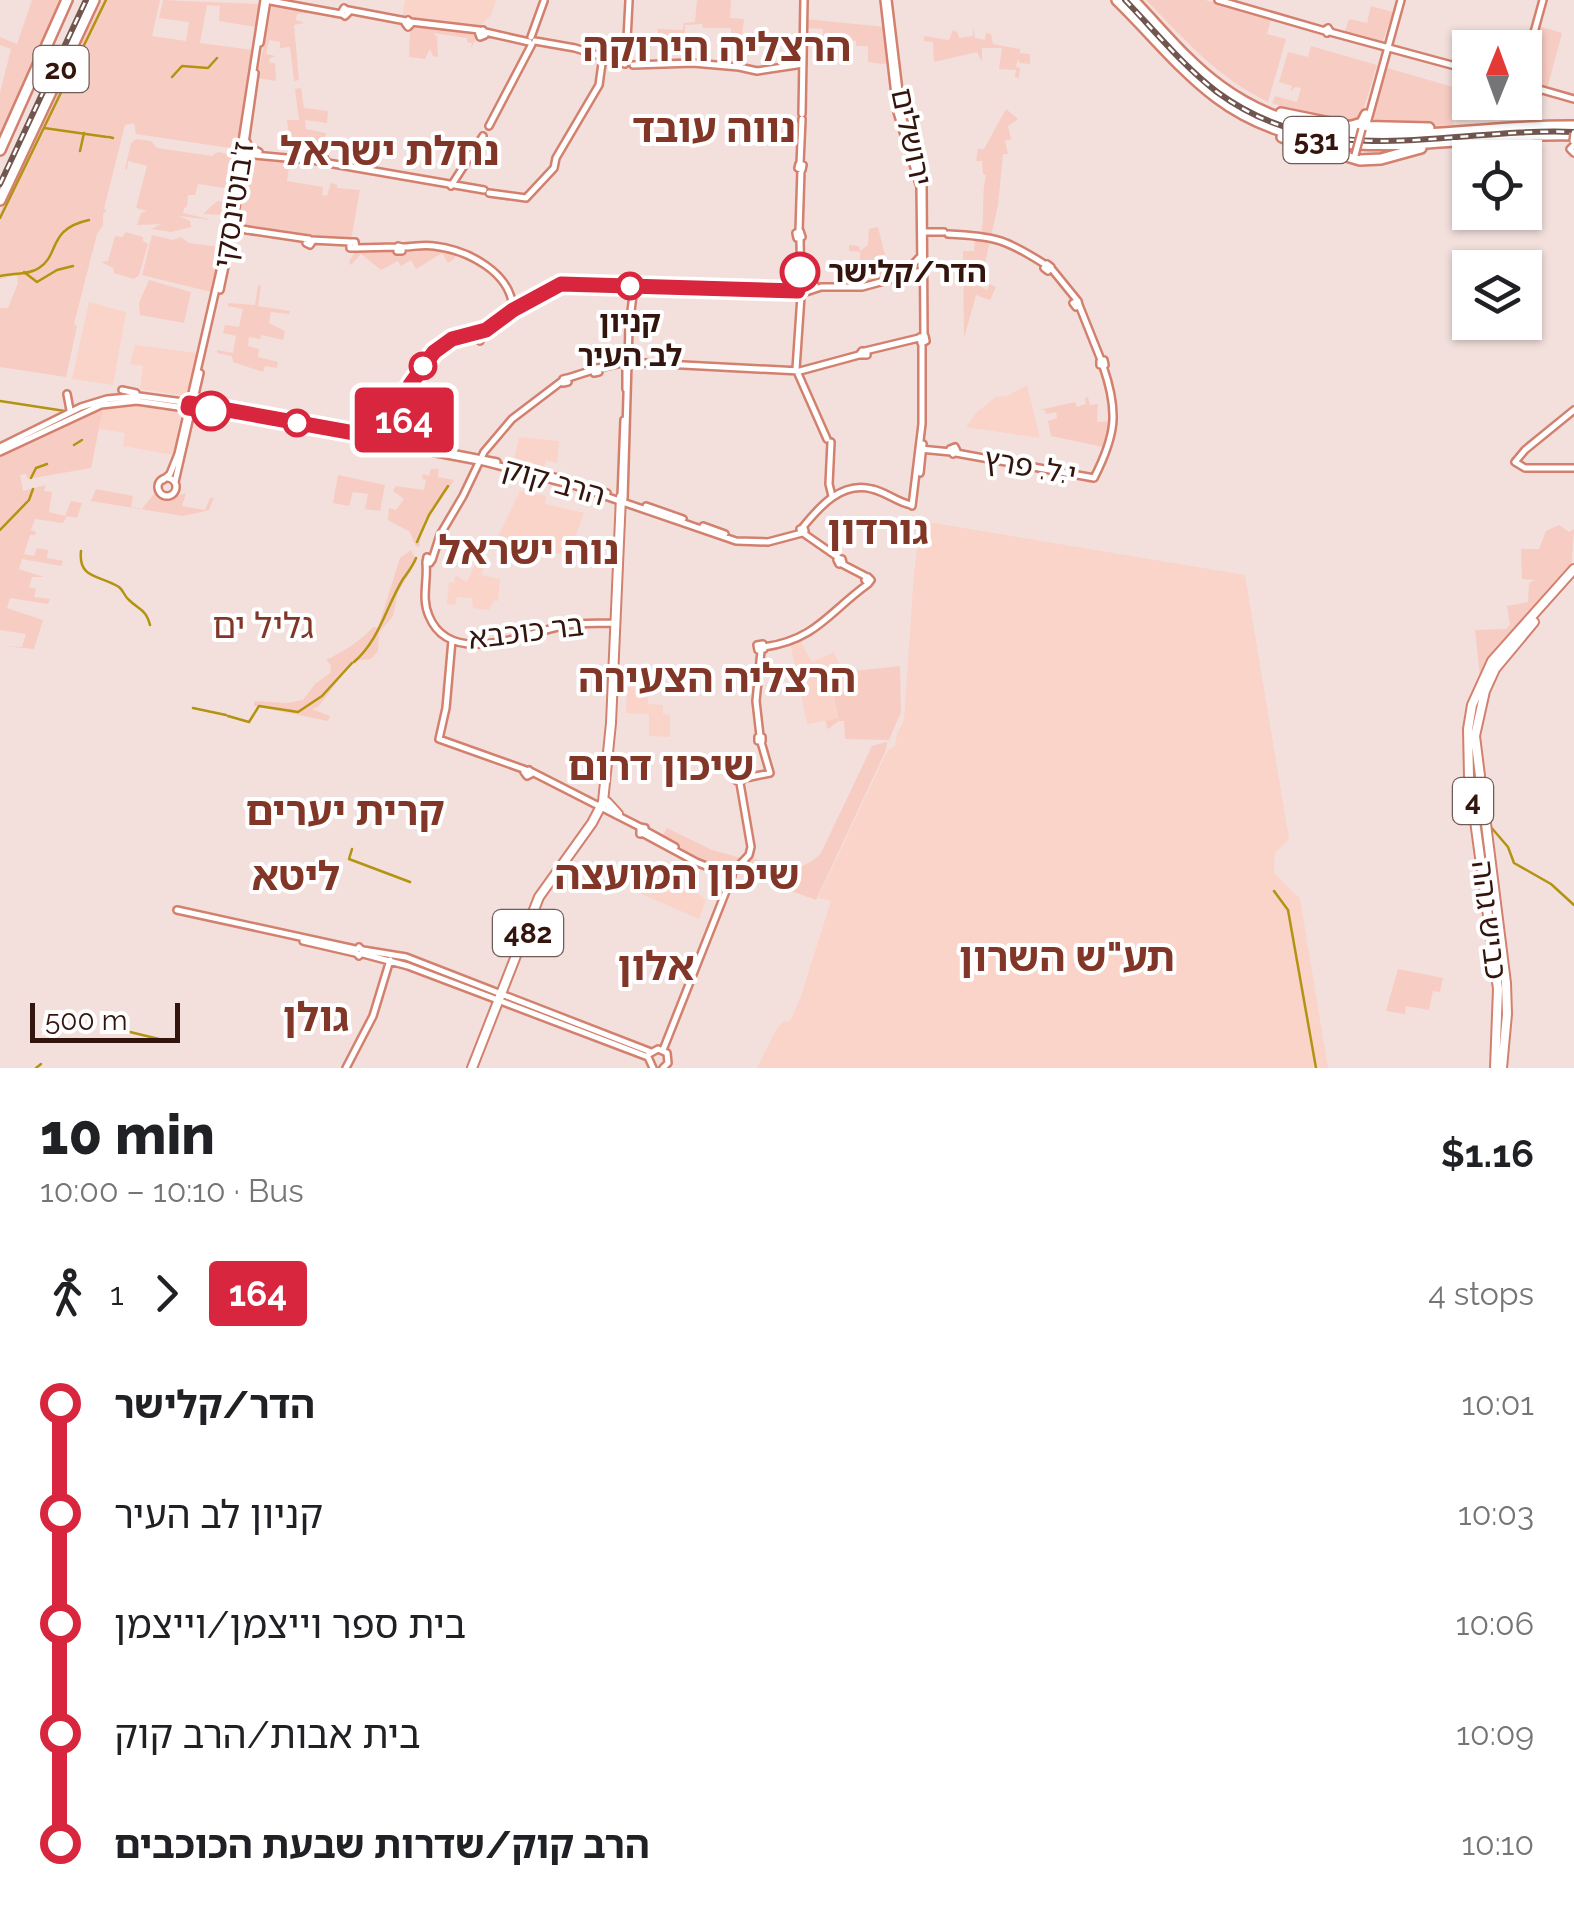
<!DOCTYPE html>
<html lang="en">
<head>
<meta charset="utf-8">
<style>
  body { margin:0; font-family:Raleway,"Noto Sans Hebrew",sans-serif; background:#f2f2f2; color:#202124; height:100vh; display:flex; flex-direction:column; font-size:38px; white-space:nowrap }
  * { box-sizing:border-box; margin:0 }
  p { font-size:32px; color:#757577 }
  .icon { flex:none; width:55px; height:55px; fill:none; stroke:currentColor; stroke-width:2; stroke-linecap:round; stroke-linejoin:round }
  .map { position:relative; height:1068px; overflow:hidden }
  .side { display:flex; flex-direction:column; background:#fff; flex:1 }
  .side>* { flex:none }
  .badge { padding:0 20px; border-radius:8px; font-size:35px; line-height:65px }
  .needle { width:65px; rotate:1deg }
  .tools { position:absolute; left:1452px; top:30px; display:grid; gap:20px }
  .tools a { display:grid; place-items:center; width:90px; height:90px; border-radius:0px; background:#fff; box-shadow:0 2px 8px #0004; font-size:50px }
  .scale { position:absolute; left:30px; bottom:25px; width:150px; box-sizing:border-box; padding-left:10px; border:5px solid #34150e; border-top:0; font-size:28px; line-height:35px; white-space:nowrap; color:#34150e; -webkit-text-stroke:8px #fff; paint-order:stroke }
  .map>.badge { position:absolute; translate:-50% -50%; box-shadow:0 0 0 5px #fff }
  .legs { display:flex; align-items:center; gap:15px; height:110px; padding:0 40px; font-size:32px }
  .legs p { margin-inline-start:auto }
  .summary { display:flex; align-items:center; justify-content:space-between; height:170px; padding:0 40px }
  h1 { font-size:55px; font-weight:800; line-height:75px }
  ul { padding:0 40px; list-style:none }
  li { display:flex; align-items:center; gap:35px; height:110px; font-size:38px }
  li i { display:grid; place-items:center; width:15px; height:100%; margin:0 12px; background:currentColor }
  li i::after { content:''; width:25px; height:25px; margin:-12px; border:8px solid; border-radius:50%; background:#fff }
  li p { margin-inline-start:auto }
  li:first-child i { background:linear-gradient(#0000 50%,currentColor 0) }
  li:last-child i { background:linear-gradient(currentColor 50%,#0000 0) }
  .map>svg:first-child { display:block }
  .built { fill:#fad3c9 }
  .green { fill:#f7ccc2 }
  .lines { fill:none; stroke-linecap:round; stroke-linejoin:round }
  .stream { stroke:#b29312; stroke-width:2.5 }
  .tertiary-casing { stroke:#d3806e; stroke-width:10 }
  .secondary-casing { stroke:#d3806e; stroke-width:10 }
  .primary-casing { stroke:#d3806e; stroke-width:12 }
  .trunk-casing { stroke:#d3806e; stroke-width:12 }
  .motorway-casing { stroke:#d3806e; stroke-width:14 }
  .tertiary { stroke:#fff; stroke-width:5 }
  .secondary { stroke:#fff; stroke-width:5 }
  .primary { stroke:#fff; stroke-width:8 }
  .trunk { stroke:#fff; stroke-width:8 }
  .motorway { stroke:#fff; stroke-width:9 }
  .rail-casing { stroke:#715650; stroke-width:6 }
  .rail { stroke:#fff; stroke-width:2.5; stroke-dasharray:8; stroke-linecap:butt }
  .tertiary-bridge-casing { stroke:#d3806e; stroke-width:10; stroke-linecap:butt }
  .secondary-bridge-casing { stroke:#d3806e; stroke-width:10; stroke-linecap:butt }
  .tertiary-bridge { stroke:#fff; stroke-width:5 }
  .secondary-bridge { stroke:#fff; stroke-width:5 }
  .line-1-casing { stroke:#fff; stroke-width:22 }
  .line-1 { stroke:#d7263d; stroke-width:15 }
  .stop-1-dot { fill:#fff; stroke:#d7263d; stroke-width:5 }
  .labels { text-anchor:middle; stroke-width:8; stroke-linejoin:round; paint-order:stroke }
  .shield { fill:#fff; stroke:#715b56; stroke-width:2.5 }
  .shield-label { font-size:28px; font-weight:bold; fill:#34150e }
  .street-label { font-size:30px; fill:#34150e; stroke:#fff }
  .stop-label { font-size:30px; font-weight:bold; fill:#34150e; stroke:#fff; text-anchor:start }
  .quarter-label { font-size:35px; fill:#813627; stroke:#fff }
  .district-label { font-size:40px; font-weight:bold; fill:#813627; stroke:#fff }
</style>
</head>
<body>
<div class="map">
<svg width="1574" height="1068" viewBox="0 0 1574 1068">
  <rect width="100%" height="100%" fill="#f3e0dc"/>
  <path class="built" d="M405,0h91l-5,15 -14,14 -75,-10z
    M89,302l37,10 -13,73 -41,-6z
    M135,345l62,8 -11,43 -46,-7 3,-23 -13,-2z
    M1027,385l13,53 -74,-11 11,-15 19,-15 11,-1z
    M130,404l51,8 -7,43 -51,-9 2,-13 -26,-4 4,-22z
    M519,437l40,4 -2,22 -11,-3 -3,11 -30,-7z
    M520,491l26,5 -1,8 39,9 -16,43 -72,-16z
    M928,522l317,53 44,264 -14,14 -1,20 26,26 28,169h-571l18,-36 7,-10 8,-1 10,-22 31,-98 -13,-3 69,-147 8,-5 2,-12 7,-14 10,-147 5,-39z
    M477,560l8,4 -4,11 19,4 -2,22 -4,-1 -5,10 -16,-2 -1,-10 -15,-1 -2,8 -8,-1 2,-22 5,1 1,-8 12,7z
    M799,639l13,23 22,-10 7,15 -11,8 8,47 -9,7 -4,-8 -18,3 -17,-82z
    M627,687l21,1v16l15,1v9l7,1v22l-21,-1v-22l-23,-1z
    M642,879l20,9 14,-5 26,13 4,4 -7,19 -62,-27z"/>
  <path class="green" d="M32,0h29l-61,139v-46l11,-44 -11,-4v-8l17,7z
    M103,0h57l-8,36 34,5 3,-19 -30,-4 4,-18 96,4 -3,23 -37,-6 1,-15 -13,-1 -7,38 53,7 -15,91 -8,7 -94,-14 -2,-11 -9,2 -21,84 3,1 -4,4v11l-6,9 -23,90 3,2 -11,51 -66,-10v-59h8l10,-25 -1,-8 -17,4v-67l39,-88z
    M697,0h34l-1,18 14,1 -3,25 -10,-1v-15h-28l-1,-4 -17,1v9h-9v4h-19l1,-9 25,1 1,-7 11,-1z
    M1146,0h59l67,17 -5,17 19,5 -18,63c-50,-24 -84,-63 -122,-102z
    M272,6l36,3v4l-11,1 -1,6 9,3 -11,2 5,55 -5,1 -4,-34 -10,1v-6l-11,-2 -3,14 9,2 -6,3 1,4h5l1,18 -19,-3z
    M1371,6l22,6 -11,31 -38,-9 5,-15 18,4z
    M805,19l80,8 5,35 -7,2 -15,-2v-16h-12v-5l-11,-1 -1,7h-8v-12h-13v-6l-18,-1z
    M416,25l55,7 6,4 -6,13 1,-6 -5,-1v-4l-34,-5 4,4 1,20 -5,-1 -3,-7 -5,10 -16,-2 1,-27z
    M1538,26l24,7 -15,56 -22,-6v-11z
    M973,27l2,11 10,2 1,-7 5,1 2,10 27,5v4l10,1v10l-11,-1 -1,-5 -2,9 4,1 -1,10 -4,-1 1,-7 -17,-1 3,-21h-20v14l-5,-10 -43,10 -1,-20 -9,-1v-5l25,4 4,-10 5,3 1,5 14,-2z
    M1311,46l66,19 -17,56 -8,2 -48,-8 -32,-12 3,-7 22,6 4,-14 -6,-1 -4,5 1,-6 -13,-4 9,-30 20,5z
    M1384,67l86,25v4l-13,-3 -6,24 3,2 -1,7 -77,-3 -3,-7z
    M301,88l3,20 24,3 -1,12 -22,-3 1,9 20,4 -2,10 -13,-2 -4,4 1,12 -16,-3 -5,-34h12l-4,-31z
    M1006,109l12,10 -10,7 3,13 -6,2 3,13h-5l-5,51 -18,81 7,4 3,-6 6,3 -6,13 -14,-5 -12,43 -1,-87h11l1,-14h6c4,-21 0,-42 5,-62l-3,-1 -1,-13h-6l2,-12h6z
    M136,139l15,2 6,7 55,8 6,-4 15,3 4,6 -8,59 -6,-1 1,-4 -21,-1 14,-13 11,1 2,-13 -32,-5 -3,11h-7l-1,12 -3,1 -1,5 29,7 -33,-4 11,5 1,6 -20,5 -20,-3 10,-5 -24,1 4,-12 6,-2 -11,-3 11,-42 -19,-5 -1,9 11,5 -13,-6 6,-26z
    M246,156l44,5 -3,20 36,6 -1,8 5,1 4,-13 6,2v3l23,2 -9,50 -8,2 -105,-15 1,-35z
    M878,227l12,48 -30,8v-31l-11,-1v-6l10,1 1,5 8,-6 1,-16z
    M126,232l17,5v4l5,3 -9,31 -5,4 -20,-6 -1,-5 -12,-6 7,-1 7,-25 7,1z
    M152,235l21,5 8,-3 8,6 32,4 -10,45 -69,-17z
    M428,247l27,6v5l-7,5 -6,-10 -26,16 -5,-9 -10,6 -3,-5 -17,9 -20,-16 -10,11 -2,-3 8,-14 47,3z
    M149,280l42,12 -7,31 -44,-8 -1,-12z
    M258,285l3,1 -3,20 32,5 -1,3 -18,-2 -2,11 16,8 -2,9 -21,-5 -2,4 -11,-2 -1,9 11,3 -1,8 20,5 -1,6 -12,-2 -2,6 -30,-10 -1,-6 -15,-3v-3l16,3 3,-17 -13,-3 2,-8 14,2 4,-18 -15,-3v-3l27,2z
    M1088,397l2,8 8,-1 -1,18 16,-1 -10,26 -52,-11 -3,-15 9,-3 -1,-6 -10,2 -1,-4h-6l36,-8 2,5 9,-3 -1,-6z
    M103,409l-12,59 -63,11 -2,-5 -6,1 3,16 23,-6 -2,6 8,1 -3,20 16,4 6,-15 11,2 -5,15 -10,-2 -4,7 -28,-4 -4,11 5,2 -1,3h-5l-6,19 10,2 3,-8 11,2 -1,8 16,3 -2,5 -39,-7 -3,10 25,8h-12l-3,10 7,2 -2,8 16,2 -2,5 -38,-6 -3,10 36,12 -9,29 -32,-3 20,1 4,-13 -26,-4v-173l85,-42z
    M431,469h8l-1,8 16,3c-11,19 -36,45 -34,66l-4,1 -6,-15 -22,-12 1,-12 7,2 8,-11 -11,-8 3,-5 28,4 2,-10 -4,-1 1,-5 6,2z
    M338,475l47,10 -5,26 -15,-2 3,-15 -15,-2 -4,14 -16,-3z
    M96,489l37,7 -2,11 11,2 14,-18 11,8 19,-6 -4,13 23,4 5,-12h4l-5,12 -26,6 -92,-15z
    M1559,525l10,7 5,-3 -3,40 -63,66 -28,41 -5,-46 31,-1 4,-4 -3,-19 21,-4 1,-19 6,-3 -13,-1 -1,-30h18l7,-18z
    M411,550l4,8 -4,13 -13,21 -5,24 -14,17 -1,18 -7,8 -12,1 -11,8 -30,39 -6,2 18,7 -2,5 -74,-15v-5l33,2 16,-3 12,-16 15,-11 1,-8 -5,-5c18,-9 32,-17 47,-33l5,1 22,-70z
    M900,666l1,46 -12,28 -44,-1 -1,-18h-6l-11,8 -1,-8 12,-3 -8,-43 12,-7 3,4z
    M887,742l-1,8 -70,150 -36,-13 -3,-2c10,-17 31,-17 44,-32l51,-107z
    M667,828l45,22 33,9 4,-2 27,9 3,6 -8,11c-36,-11 -78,-21 -108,-48z
    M1398,969l45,9 -3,14 -7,-1 -4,19 -23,-4 -1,8 -19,-3z"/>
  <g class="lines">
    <path class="stream" d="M172,77l10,-11 26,2 9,-10
      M44,128l63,9
      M109,137l4,1
      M80,151l4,-18
      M0,218l106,-218
      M24,272l13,10 20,-12 16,-4
      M0,276c12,-3 29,-1 39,-8 21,-13 8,-39 50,-48
      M0,401l65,10
      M74,445l8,-5
      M31,478l5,-10 11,-4
      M0,530l29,-30 4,-11
      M417,542l12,-27 19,-29
      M81,551c-3,28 19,24 38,36 5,4 5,9 10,13 10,10 17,9 21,25
      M354,662c26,-23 32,-55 49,-83 5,-7 10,-13 13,-21
      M193,708l33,7
      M228,716l21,6 10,-16 39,6 24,-16 30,-33
      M1490,826l18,21 6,16 37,21 23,21
      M352,849l-3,10 61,23
      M1274,891l14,19 28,158
      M105,1026l54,13
      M36,1068l5,-4"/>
    <defs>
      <path id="tertiary" d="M265,0l76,14
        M1218,0l107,31
        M344,8l5,4 -4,4 -4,-3z
        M348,10l58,11
        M408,20l3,4 -3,3 -3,-4z
        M411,22l68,8
        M1328,28l2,3 -3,2 -2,-3z
        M483,30l2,5 -5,2 -2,-6z
        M485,32l44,10
        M1330,32l140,38
        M531,37l13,-36
        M535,41l40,7 50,16
        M626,58l3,-57
        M633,65l60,-2 46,4 18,4 46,-7
        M1525,65l18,-65
        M1525,85l49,14
        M802,114l2,-114
        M489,126l43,-82
        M1574,145l-4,4 4,4
        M242,154l77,7
        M322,155l3,4 -5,3 -2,-4z
        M322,162l162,28
        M799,164l4,1 -1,5 -4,-2z
        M800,164l2,-45
        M451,186l32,-50
        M489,193l37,5 28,-30 2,-10 43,-73 4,-29
        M247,230l61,9
        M799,231l2,-61
        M800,231l2,6 -5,1 -1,-5z
        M923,232h21
        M948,234c48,2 59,6 98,31
        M800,238l1,58 -5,73 31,70
        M309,239l3,3 -2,3 -4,-2z
        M311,240l39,2
        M402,247l-4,-1 -1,5h5v-4c11,0 21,-3 32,-1 33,4 78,26 79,64
        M356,248h-6v-6h5l1,6 41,-1
        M1047,264l4,3 -3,4 -4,-3z
        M1051,268l26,32
        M801,282l14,3
        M728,292l72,2 21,-7h41l63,-17
        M1078,301l1,4 -3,2 -3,-4z
        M1079,305l22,55
        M470,334l7,2 3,5 4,-10
        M862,351l5,1v3h-8z
        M865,351l54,-13
        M1104,360l1,5h-5v-4z
        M594,368h4l1,4 -5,1z
        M598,368l28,-6 174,9 59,-16
        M567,378l1,4 -5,1v-4z
        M568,378l25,-8
        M412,383l23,-31 16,-13 35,-10 74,-43 164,3
        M626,389v-29
        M1574,410l-49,40 -10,12 10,6h49
        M831,442l-2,42 3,12
        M400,443l15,-55
        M955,447l2,4 -4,3 -3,-5z
        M920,449l31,3
        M956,453l138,25c22,-43 25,-66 9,-112
        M621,497l3,-77
        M624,499l5,-172 5,-40
        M803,533l36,25
        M427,557l5,2 -2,4 -4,-1z
        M842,559l1,4 -4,1 -2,-4z
        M432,560l8,-25 23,-39 21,-44 28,-33 50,-38
        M426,563c2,18 -5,35 3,53 21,52 95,18 133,10 17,-4 36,-2 54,-3
        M842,564l25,13
        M868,577l3,3 -3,4 -3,-4z
        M452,640l-6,68 -7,31 87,31
        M763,644l1,5 -6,1 -1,-5z
        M764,647c52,-7 66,-36 104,-63
        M760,736l-4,-35 5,-50
        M758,737h4v4h-4z
        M529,770l2,4 -4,2 -3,-4z
        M530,771l110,56v7l5,-1v-5l-5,-1
        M738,778l3,1v3l-4,-1z
        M741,779l29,-6 -9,-31
        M646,831l29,16
        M644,834l52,28 35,14
        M732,873l17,-18 2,-8 -11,-64
        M177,910l178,39
        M303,941l52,12
        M359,947l4,4 -4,5 -4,-4z
        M363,950l43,7 245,95
        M363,954l45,12 240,91
        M663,1050l69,-174
        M649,1054l9,-5 9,4 1,10 -5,5
        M648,1057l5,11
        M346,1068l27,-52 17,-56"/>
      <path id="secondary" d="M884,0l13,112 23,75 1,80
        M888,0l14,116 21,69 1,150
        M260,43l7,-43
        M901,101l7,-9
        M1366,127l35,-127
        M247,142l2,5 10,5
        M235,221l3,7 9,2
        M908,270l11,-12
        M220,290l13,-62 22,-155
        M925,336l1,5 -5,2 -1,-6z
        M122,390l14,3
        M67,394l3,16
        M0,447l81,-40 26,-8 32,-3 66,9 292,57
        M0,452l101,-47 36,-4 103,15 244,46 92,24 160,55 32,1 34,-9
        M920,473l3,-29
        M551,476l56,17
        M158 487a9 9 0 1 1 18 0a9 9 0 1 1-18 0Z
        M163,480l7,-6 8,-20 48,-209 38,-245
        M175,482l25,-109
        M646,506l37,13
        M912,506l10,-82v-81
        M703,526l22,8
        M803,527c17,-21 39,-46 69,-38 14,3 25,13 39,16
        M804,528l1,3 -4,2 -1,-4z"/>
      <path id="primary" d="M607,802l11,12
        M472,1068l67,-171 53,-74 11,-21 8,-79 10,-226"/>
      <path id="trunk" d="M1495,1068l3,-79 -29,-212 -1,-48 4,-24 20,-44 82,-92
        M1502,1068l5,-54 -1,-31 -31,-247 10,-45 10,-22 39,-47"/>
      <path id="motorway" d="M1117,0c33,32 62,69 99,97 106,80 237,34 358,38
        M1133,0c28,29 54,62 87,86 106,79 233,38 354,40
        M1281,113l64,13 84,2
        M1352,126l10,-3 4,-8
        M1282,137l78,23 21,-1 40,-11
        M0,150l67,-150
        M0,200l94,-200"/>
    </defs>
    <use href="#tertiary" class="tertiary-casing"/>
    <use href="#secondary" class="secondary-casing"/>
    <use href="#primary" class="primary-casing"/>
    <use href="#trunk" class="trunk-casing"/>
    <use href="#motorway" class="motorway-casing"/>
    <use href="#tertiary" class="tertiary"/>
    <use href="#secondary" class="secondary"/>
    <use href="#primary" class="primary"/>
    <use href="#trunk" class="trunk"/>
    <use href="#motorway" class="motorway"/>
    <defs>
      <path id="rail" d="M1125,0c30,31 58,66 92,92 112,82 232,35 357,40
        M0,184l86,-184"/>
    </defs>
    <use href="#rail" class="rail-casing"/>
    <use href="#rail" class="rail"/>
    <defs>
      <path id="tertiary-bridge" d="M1573,141l1,-8"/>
      <path id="secondary-bridge" d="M1355,155l7,-26"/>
    </defs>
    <use href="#tertiary-bridge" class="tertiary-bridge-casing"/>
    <use href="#secondary-bridge" class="secondary-bridge-casing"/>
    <use href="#tertiary-bridge" class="tertiary-bridge"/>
    <use href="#secondary-bridge" class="secondary-bridge"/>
  </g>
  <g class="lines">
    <defs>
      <path id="line-1" d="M211,411l-23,-3 1,-5 204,37c13,-8 18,-39 17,-55l24,-33 18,-13 34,-9 27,-20 48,-26 237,7 2,-19"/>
    </defs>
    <use href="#line-1" class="line-1-casing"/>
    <use href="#line-1" class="line-1"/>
  </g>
  <g class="stop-1-dot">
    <circle cx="800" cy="272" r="18"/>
    <circle cx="630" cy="286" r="12"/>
    <circle cx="423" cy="366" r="12"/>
    <circle cx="211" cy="411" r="18"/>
    <circle cx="297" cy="423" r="12"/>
  </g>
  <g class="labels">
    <g class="shield">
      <rect x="33.5" y="46" width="55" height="46" rx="8"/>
      <rect x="1283.5" y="117" width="65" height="46" rx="8"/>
      <rect x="1453" y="778" width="40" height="46" rx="8"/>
      <rect x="493" y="910" width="70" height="46" rx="8"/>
    </g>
    <g class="shield-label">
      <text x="61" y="79">20</text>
      <text x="1316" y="150">531</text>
      <text x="1473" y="811">4</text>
      <text x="528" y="943">482</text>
    </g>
    <g class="street-label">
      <text transform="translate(911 137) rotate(78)" y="10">ירושלים</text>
      <text transform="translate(234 205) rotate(-81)" y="10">ז'בוטינסקי</text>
      <text transform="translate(1030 467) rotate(10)" y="10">י.ל. פרץ</text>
      <text transform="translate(554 482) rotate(16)" y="10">הרב קוק</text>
      <text transform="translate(526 632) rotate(-7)" y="10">בר כוכבא</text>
      <text transform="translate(1489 920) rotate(83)" y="10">כביש גהה</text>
    </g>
    <g class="stop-label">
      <text x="828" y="282">הדר/קלישר</text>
      <text x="630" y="332" text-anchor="middle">קניון<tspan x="630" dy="34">לב העיר</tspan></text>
    </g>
    <g class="quarter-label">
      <text x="263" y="638">גליל ים</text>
    </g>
    <g class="district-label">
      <text x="717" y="61">הרצליה הירוקה</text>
      <text x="714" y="142">נווה עובד</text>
      <text x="390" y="165">נחלת ישראל</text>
      <text x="878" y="544">גורדון</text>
      <text x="529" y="564">נוה ישראל</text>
      <text x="717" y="692">הרצליה הצעירה</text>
      <text x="661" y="780">שיכון דרום</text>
      <text x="345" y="825">קרית יערים</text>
      <text x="677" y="889">שיכון המועצה</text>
      <text x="296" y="890">ליטא</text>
      <text x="1067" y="971">תע"ש השרון</text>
      <text x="656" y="980">אלון</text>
      <text x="316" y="1031">גולן</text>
    </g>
  </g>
</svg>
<div class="tools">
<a><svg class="needle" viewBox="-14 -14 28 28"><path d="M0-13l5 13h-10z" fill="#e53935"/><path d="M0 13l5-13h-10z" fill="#757577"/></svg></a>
<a><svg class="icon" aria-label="locate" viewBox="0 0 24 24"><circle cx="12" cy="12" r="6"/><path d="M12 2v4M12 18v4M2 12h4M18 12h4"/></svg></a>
<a><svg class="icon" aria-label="layers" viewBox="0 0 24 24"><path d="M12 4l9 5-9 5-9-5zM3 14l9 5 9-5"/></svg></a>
</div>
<div class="scale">500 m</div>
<b class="badge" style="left:404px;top:420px;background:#d7263d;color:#fff">164</b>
</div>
<section class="side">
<div class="summary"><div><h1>10 min</h1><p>10:00 – 10:10 · Bus</p></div><b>$1.16</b></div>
<div class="legs"><svg class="icon" aria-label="walk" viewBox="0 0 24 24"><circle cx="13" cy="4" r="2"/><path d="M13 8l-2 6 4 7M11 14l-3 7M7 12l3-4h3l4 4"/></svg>1<svg class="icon" aria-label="forward" viewBox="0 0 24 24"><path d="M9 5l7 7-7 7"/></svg><b class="badge" style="background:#d7263d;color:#fff">164</b><p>4 stops</p></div>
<ul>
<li><i style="color:#d7263d"></i><b>הדר/קלישר</b><p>10:01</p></li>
<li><i style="color:#d7263d"></i><span>קניון לב העיר</span><p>10:03</p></li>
<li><i style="color:#d7263d"></i><span>בית ספר וייצמן/וייצמן</span><p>10:06</p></li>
<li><i style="color:#d7263d"></i><span>בית אבות/הרב קוק</span><p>10:09</p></li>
<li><i style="color:#d7263d"></i><b>הרב קוק/שדרות שבעת הכוכבים</b><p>10:10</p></li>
</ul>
</section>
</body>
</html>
